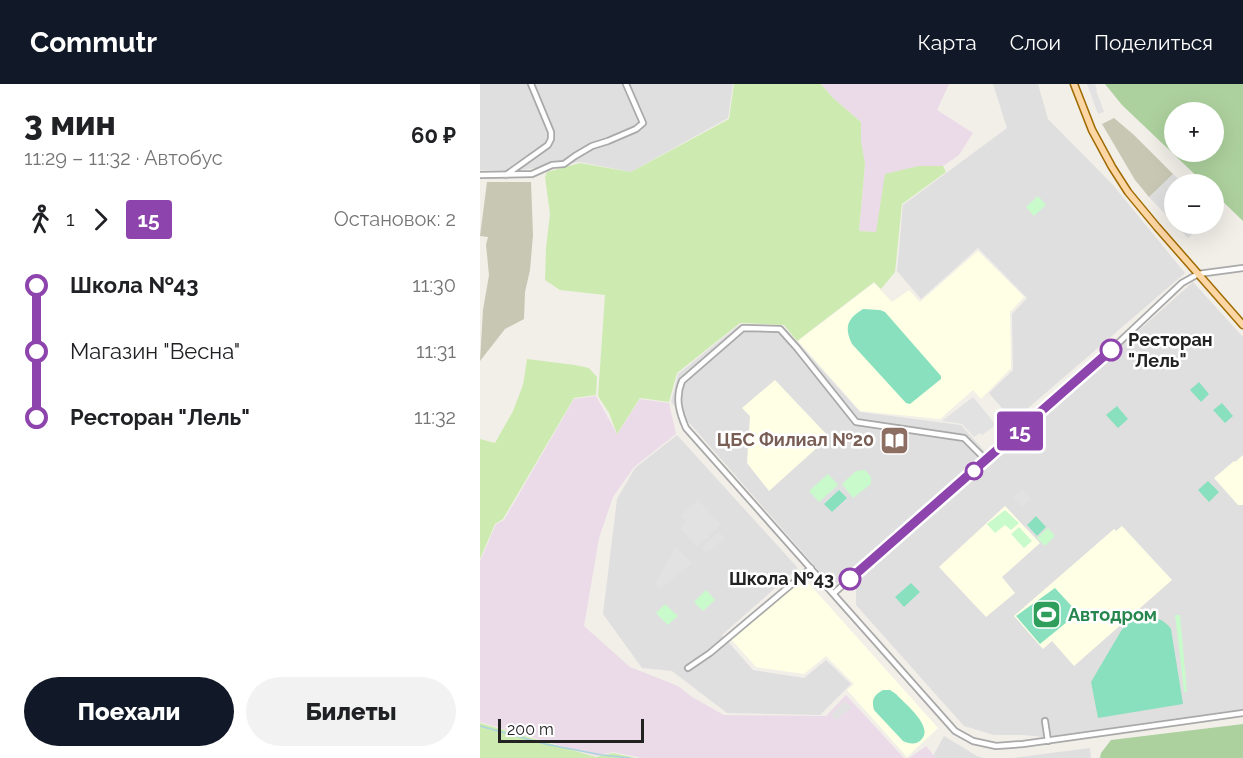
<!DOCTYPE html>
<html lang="ru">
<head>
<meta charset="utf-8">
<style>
  body { margin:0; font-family:Raleway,sans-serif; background:#f2f2f2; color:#202124; height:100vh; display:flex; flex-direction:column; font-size:22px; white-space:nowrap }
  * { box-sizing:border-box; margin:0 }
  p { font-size:20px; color:#757577 }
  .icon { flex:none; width:33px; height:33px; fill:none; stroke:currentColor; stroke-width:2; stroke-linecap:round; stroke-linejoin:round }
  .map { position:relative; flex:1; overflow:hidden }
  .drawer { display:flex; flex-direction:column; background:#fff; width:480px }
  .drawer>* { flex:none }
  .badge { padding:0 12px; border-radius:4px; font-size:21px; line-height:39px }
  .controls { position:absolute; left:684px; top:18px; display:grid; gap:12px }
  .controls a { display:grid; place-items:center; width:60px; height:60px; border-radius:50%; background:#fff; box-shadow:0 6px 24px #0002; font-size:30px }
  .scale { position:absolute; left:18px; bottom:15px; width:146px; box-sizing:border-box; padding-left:6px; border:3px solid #222; border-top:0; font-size:16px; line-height:21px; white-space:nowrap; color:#222; -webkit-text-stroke:4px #fff; paint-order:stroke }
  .map>.badge { position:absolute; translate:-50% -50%; box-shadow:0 0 0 3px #fff }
  .legs { display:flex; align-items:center; gap:9px; height:66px; padding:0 24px; font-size:20px }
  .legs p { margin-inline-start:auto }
  .overview { display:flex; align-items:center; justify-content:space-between; height:102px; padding:0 24px }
  h1 { font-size:33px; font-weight:800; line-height:45px }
  .primary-button { display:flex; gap:12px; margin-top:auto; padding:12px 24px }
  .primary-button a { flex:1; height:69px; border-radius:36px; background:#111827; color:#fff; font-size:24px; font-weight:800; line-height:69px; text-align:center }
  .primary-button a+a { background:#f2f2f2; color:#202124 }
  ul { padding:0 24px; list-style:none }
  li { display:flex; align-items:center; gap:21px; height:66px; font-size:22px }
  li i { display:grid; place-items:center; width:9px; height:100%; margin:0 8px; background:currentColor }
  li i::after { content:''; width:15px; height:15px; margin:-8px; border:4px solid; border-radius:50%; background:#fff }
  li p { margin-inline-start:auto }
  li:first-child i { background:linear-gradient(#0000 50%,currentColor 0) }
  li:last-child i { background:linear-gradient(currentColor 50%,#0000 0) }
  header { display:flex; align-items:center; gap:36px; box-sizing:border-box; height:84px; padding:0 30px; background:#111827; color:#fff }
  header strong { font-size:28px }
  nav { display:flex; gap:33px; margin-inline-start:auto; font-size:21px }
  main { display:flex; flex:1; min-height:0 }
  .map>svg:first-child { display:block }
  .residential { fill:#e0dfdf }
  .industrial { fill:#ebdbe8 }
  .education { fill:#ffffe5 }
  .construction { fill:#c7c7b4 }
  .grass { fill:#cdebb0 }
  .forest { fill:#add19e; fill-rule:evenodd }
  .park { fill:#c8facc }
  .pitch { fill:#88e0be }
  .parking { fill:#e2e2e2 }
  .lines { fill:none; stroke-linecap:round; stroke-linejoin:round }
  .stream { stroke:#aad3df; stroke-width:1.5 }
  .minor-casing { stroke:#a9a9a9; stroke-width:8 }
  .major-casing { stroke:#a06b00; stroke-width:9 }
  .minor { stroke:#fff; stroke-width:4.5 }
  .major { stroke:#fcd6a4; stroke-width:6 }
  .line-1-casing { stroke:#fff; stroke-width:14 }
  .line-1 { stroke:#8e44ad; stroke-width:9 }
  .stop-1-dot { fill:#fff; stroke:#8e44ad; stroke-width:3 }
  .labels { text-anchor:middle; stroke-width:5; stroke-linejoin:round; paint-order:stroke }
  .stop-label { font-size:18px; font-weight:bold; fill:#222; stroke:#fff; text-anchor:start }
  .education-label { font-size:18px; font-weight:bold; fill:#785e54; stroke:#fff; text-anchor:end }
  .leisure-label { font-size:18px; font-weight:bold; fill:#27864d; stroke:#fff; text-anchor:start }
</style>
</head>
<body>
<header>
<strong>Commutr</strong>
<nav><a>Карта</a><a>Слои</a><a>Поделиться</a></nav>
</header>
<main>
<section class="drawer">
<div class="overview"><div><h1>3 мин</h1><p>11:29 – 11:32 · Автобус</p></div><b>60 ₽</b></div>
<div class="legs"><svg class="icon" aria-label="walk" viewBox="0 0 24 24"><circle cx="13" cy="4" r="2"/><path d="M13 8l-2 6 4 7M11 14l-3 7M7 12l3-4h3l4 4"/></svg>1<svg class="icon" aria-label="forward" viewBox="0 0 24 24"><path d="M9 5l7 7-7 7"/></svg><b class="badge" style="background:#8e44ad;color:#fff">15</b><p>Остановок: 2</p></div>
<ul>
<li><i style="color:#8e44ad"></i><b>Школа №43</b><p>11:30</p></li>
<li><i style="color:#8e44ad"></i><span>Магазин &quot;Весна&quot;</span><p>11:31</p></li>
<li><i style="color:#8e44ad"></i><b>Ресторан &quot;Лель&quot;</b><p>11:32</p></li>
</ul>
<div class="primary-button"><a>Поехали</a><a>Билеты</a></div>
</section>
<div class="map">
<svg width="763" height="674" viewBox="0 0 763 674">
  <rect width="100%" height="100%" fill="#f2efe9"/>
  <path class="residential" d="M0,0h253l-5,34 -97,54 -51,-10 -67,9 -33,-1z
    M513,0h45l10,35 65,66 72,88 -172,148 -24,-28 24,-23 -1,-56 15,-16 -49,-50 -57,51 -24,-28 6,-66 104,-77z
    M693,90l11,10h-10v40h29l-15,14 -39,-41z
    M713,198l50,55v372l-200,28 -20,-2h-29l-30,-9 -108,-121v-23z
    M260,240l43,2 77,86 101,13 25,28 -153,134 -162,-185 7,-28z
    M197,351l121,133 -76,67 31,35 51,8 22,-18 25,24 -31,31 -93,-2 -55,-42 -30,-3 -39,-54 14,-115 18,-31z
    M464,652l33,20 7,2h-52z
    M610,664l1,10h-78z"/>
  <path class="industrial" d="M341,0h128l-12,26 36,23 -14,22 -16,11h-24l-43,66 -17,-1 6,-67 -5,-23 1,-19 -28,-24z
    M116,312l21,38 23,-35 29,4 7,31 -42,33 -21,30 -14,41 -15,88 46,41 48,19 14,11 32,18 102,1 20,-21 58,63h-262l-29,-6 -17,4 -116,-34v-161l16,-37 8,-4 70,-121z
    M446,662l10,12h-27z"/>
  <path class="education" d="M498,167l46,46 -14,15 1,56 -30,31 -8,-9 -33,29 -80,-8 -62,-70 76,-58 18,19 17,-12 11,12z
    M295,296l54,57 -60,54 -22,-28 3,-47 -8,-8z
    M763,371v50h-5l-24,-27 20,-17 1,1z
    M525,422l35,37 -38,34 13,16 -29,24 -47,-50z
    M642,442l50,54 -98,86 -22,-25 -9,8 -29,-33 100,-87 2,2z
    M324,494l134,150 -31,29 -60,-67 7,-6 -28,-28 -22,18 -48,-7 -25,-28z"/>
  <path class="construction" d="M634,34l20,17 39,39 -24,23 -14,-17 -33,-56z
    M7,98h44l2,53 -3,35 -5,22 -1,27 -19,10 -25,32 3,-51 6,-35 -3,-30 2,-8 -8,-1z"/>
  <path class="grass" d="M254,0h87l12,14 28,24v19l4,23 -6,67 17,1 9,-58 34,-8h24l3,6 -44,32 -7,68 -14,17 -7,-7 -77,59 -13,-16 -44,-2 -63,50 -8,29 -29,-4 -23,36 -8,-21 -11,-17 7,-101 -45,-5 -15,-10 1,-32 4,-34 -5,-37 2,-5 33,-9 51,9 98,-53z
    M47,275l48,6 14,3 8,9 -1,18 -22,3 -71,121 -8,5 -15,35v-120l15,4 18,-32 10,-26z
    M0,639l116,34 17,-4 23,5h-156z"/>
  <path class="forest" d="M625,0h138v137l-29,-28v-9h-9l-83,-79zM694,28h40v40h-40z
    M763,640v34h-143l1,-5 10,-13z"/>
  <path class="park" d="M558,112l8,9 -12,11 -8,-9z
    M385,386l6,7v7l-18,14 -11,-14 14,-13z
    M348,390l10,11 -19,17 -10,-11z
    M525,426l14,13 -8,7 -6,-5 -10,8 -8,-9z
    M539,443l13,14 -8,7 -13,-14z
    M568,444l7,8 -10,10 -8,-8z
    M226,506l9,10 -12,11 -9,-9z
    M185,520l13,12 -10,9 -12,-12z
    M695,531h5l7,77h-3z"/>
  <path class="pitch" d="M383,225l17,1 5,2 56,64v3l-31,25 -4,-1 -54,-59c-8,-17 -5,-25 11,-35z
    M719,298l10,12 -8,8 -11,-12z
    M742,319l11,13 -8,7 -12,-13z
    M637,322l11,13 -10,9 -12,-13z
    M728,397l11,11 -10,10 -11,-12z
    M359,406l8,8 -15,14 -8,-8z
    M556,432l10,11 -9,9 -10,-11z
    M431,499l9,9 -16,15 -9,-10z
    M575,504l23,25 -38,31 -24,-28z
    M663,531c12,2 21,4 28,14l12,75 -85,14 -7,-36 30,-51 9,-11z
    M403,606h7l6,4c8,9 39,33 25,46 -5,5 -12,4 -18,1l-29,-31c-3,-10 0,-15 9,-20z"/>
  <path class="parking" d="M607,0h8l2,6h-1l8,22 -6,2z
    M493,313l23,28 -14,10 -2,-2 -6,4 -12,-13 -20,-3z
    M542,406l9,9 -9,8 -9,-9z
    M218,416l23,25 -24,22 -17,-19 6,-6 -5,-7z
    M239,448l6,6 -14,12 -6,1 -3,-4z
    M196,463l16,16 -32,26 -5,-6z
    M365,617l7,7 -16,12 -5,-5z"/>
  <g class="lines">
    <path class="stream" d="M0,642l65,18 57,11 28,3"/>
    <defs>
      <path id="minor" d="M0,91l52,-1 20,-9 12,-1 11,-8 17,-10 16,-5 28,-12 7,-6 -17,-39
        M26,91l42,-30 3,-6v-7l-20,-48
        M506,376l-22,-22 -108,-16 -59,-74 -17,-19 -37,-1 -61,53c-7,17 -3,31 4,47l269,303 18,10 23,5 27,-2 220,-31
        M354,509l279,-245 69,-65 16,-9 45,-6
        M208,584l22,-15 101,-85
        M565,637l3,20"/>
      <path id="major" d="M594,0l18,46 20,37 16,25 29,35 86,98"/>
    </defs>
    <use href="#minor" class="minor-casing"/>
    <use href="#major" class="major-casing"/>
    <use href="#minor" class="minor"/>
    <use href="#major" class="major"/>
  </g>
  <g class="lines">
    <defs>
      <path id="line-1" d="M370,495l261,-229"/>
    </defs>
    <use href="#line-1" class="line-1-casing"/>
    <use href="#line-1" class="line-1"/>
  </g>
  <defs>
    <symbol id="library-square" viewBox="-11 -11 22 22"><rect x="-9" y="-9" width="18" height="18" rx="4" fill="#8d6e63" stroke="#fff"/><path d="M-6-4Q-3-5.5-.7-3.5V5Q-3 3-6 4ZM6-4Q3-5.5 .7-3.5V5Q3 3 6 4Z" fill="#fff"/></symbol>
    <symbol id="stadium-square" viewBox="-11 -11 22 22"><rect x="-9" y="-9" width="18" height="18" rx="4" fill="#2e9e5b" stroke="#fff"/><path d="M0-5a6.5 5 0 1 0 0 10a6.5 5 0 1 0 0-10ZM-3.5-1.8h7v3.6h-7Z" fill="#fff"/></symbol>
  </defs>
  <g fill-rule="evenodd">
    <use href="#library-square" x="398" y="340" width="33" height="33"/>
    <use href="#stadium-square" x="550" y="514" width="33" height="33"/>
  </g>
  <g class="stop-1-dot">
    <circle cx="631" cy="266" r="10"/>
    <circle cx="494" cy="387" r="8"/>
    <circle cx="370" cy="495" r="10"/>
  </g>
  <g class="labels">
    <g class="stop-label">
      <text x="648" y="262">Ресторан<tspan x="648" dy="21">"Лель"</tspan></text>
      <text x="354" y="501" text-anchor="end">Школа №43</text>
    </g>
    <g class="education-label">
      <text x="394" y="362">ЦБС Филиал №20</text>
    </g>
    <g class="leisure-label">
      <text x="588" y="537">Автодром</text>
    </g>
  </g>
</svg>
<div class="controls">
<a>+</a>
<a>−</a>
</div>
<div class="scale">200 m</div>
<b class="badge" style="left:540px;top:347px;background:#8e44ad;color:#fff">15</b>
</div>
</main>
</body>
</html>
